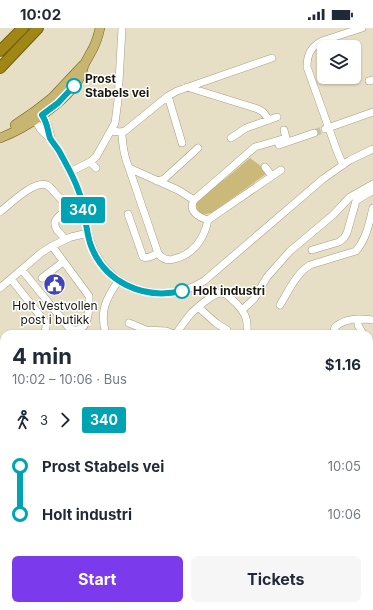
<!DOCTYPE html>
<html lang="en">
<head>
<meta charset="utf-8">
<style>
  body { margin:0; font-family:Inter,sans-serif; background:#f6f6f7; color:#1f2937; height:100vh; display:flex; flex-direction:column; font-size:15px; white-space:nowrap }
  * { box-sizing:border-box; margin:0 }
  p { font-size:13px; color:#747a83 }
  .icon { flex:none; width:22px; height:22px; fill:none; stroke:currentColor; stroke-width:2; stroke-linecap:round; stroke-linejoin:round }
  .map { position:relative; flex:1; overflow:hidden }
  .details { position:absolute; left:0px; top:302px; width:373px; height:280px; display:flex; flex-direction:column; background:#fff; border-radius:12px 12px 0 0; box-shadow:0 1px 3px #0004 }
  .details>* { flex:none }
  .badge { padding:0 8px; border-radius:3px; font-size:14px; line-height:26px }
  .buttons { position:absolute; left:317px; top:12px; display:grid; gap:8px }
  .buttons a { display:grid; place-items:center; width:44px; height:44px; border-radius:6px; background:#fff; box-shadow:0 1px 3px #0004; font-size:20px }
  .map>.badge { position:absolute; translate:-50% -50%; box-shadow:0 0 0 2px #fff }
  .legs { display:flex; align-items:center; gap:6px; height:44px; padding:0 12px; font-size:13px }
  .legs p { margin-inline-start:auto }
  .overview { display:flex; align-items:center; justify-content:space-between; height:68px; padding:0 12px }
  h1 { font-size:22px; font-weight:700; line-height:30px }
  .action { display:flex; gap:8px; margin-top:auto; padding:8px 12px }
  .action a { flex:1; height:46px; border-radius:6px; background:#7c3aed; color:#fff; font-size:16px; font-weight:700; line-height:46px; text-align:center }
  .action a+a { background:#f6f6f7; color:#1f2937 }
  ul { padding:0 12px; list-style:none }
  li { display:flex; align-items:center; gap:14px; height:48px; font-size:15px }
  li i { display:grid; place-items:center; width:6px; height:100%; margin:0 5px; background:currentColor }
  li i::after { content:''; width:10px; height:10px; margin:-5px; border:3px solid; border-radius:50%; background:#fff }
  li p { margin-inline-start:auto }
  li:first-child i { background:linear-gradient(#0000 50%,currentColor 0) }
  li:last-child i { background:linear-gradient(currentColor 50%,#0000 0) }
  .status { display:flex; justify-content:space-between; align-items:center; height:28px; padding:0 20px; background:#fff; direction:ltr }
  .status svg { height:11px; fill:currentColor }
  .map>svg:first-child { display:block }
  .green { fill:#cab979 }
  .lines { fill:none; stroke-linecap:round; stroke-linejoin:round }
  .stream { stroke:#b39f52; stroke-width:2 }
  .minor-tunnel { stroke:#c8c1aa; stroke-width:7; stroke-dasharray:7 3.5; stroke-linecap:butt }
  .minor-casing { stroke:#a49e85; stroke-width:8 }
  .major-casing { stroke:#715f12; stroke-width:10 }
  .highway-casing { stroke:#715f12; stroke-width:12 }
  .minor { stroke:#fff; stroke-width:7 }
  .major { stroke:#c6b672; stroke-width:9 }
  .highway { stroke:#a08614; stroke-width:10 }
  .line-1-casing { stroke:#fff; stroke-width:9 }
  .line-1 { stroke:#00a3b4; stroke-width:6 }
  .stop-1-dot { fill:#fff; stroke:#00a3b4; stroke-width:2 }
  .labels { text-anchor:middle; stroke-width:3; stroke-linejoin:round; paint-order:stroke }
  .stop-label { font-size:12px; font-weight:bold; fill:#1a170e; stroke:#fff; text-anchor:start }
  .poi-label { font-size:12px; fill:#1a170e; stroke:#fff }
</style>
</head>
<body>
<div class="status"><b>10:02</b><svg viewBox="0 0 49 12"><path d="M0 12V9h3v3zM5 12V6h3v6zM10 12V3h3v9zM15 12V0h3v12zM26 1h20v11H26zM47 4h2v5h-2z"/></svg></div>
<div class="map">
<svg width="373" height="582" viewBox="0 0 373 582">
  <rect width="100%" height="100%" fill="#e7dfc5"/>
  <path class="green" d="M250,130l12,9 4,7 -53,38c-10,4 -16,3 -17,-9l26,-25 2,2z
    M4,394v64l-4,-1v-61z
    M4,543v35h113l-2,4h-115v-38z"/>
  <g class="lines">
    <path class="stream" d="M0,572h4"/>
    <path class="minor-tunnel" d="M314,105l11,-4"/>
    <defs>
      <path id="minor" d="M369,53l4,-1
        M187,59l71,22 5,3 6,8
        M168,68l14,47
        M325,101l48,-17
        M111,103l10,1 4,-1 43,-35 9,-5 95,-33
        M121,104c2,5 1,8 2,13 1,8 3,16 6,23l49,22 16,10c-6,11 4,17 14,20l73,-50
        M51,110c-2,-10 -5,-23 -17,-26 0,8 5,16 10,21 2,2 5,4 7,6 2,2 4,5 5,8 6,9 12,19 16,29 5,8 8,17 10,26 3,14 4,28 9,41 16,47 72,64 113,38l119,-102 27,-19 23,-11
        M231,110l15,-10 31,-11
        M279,117l35,-12
        M90,134l6,6
        M343,137l-6,-14 -30,-84c0,-13 4,-20 15,-26l40,-13
        M265,139l7,9
        M129,140l29,85c4,6 9,8 16,6 20,-5 30,-20 34,-39
        M70,144l20,-10 6,-5 19,-34 3,-23 4,-72
        M157,153l7,-2 34,-31
        M194,172l61,-53 31,-9 -2,-8
        M0,184c10,-8 34,-32 47,-27 4,2 6,6 9,9 3,3 8,8 9,12 1,10 -16,11 -8,24 3,3 6,6 8,10
        M128,186l15,43c5,2 11,-2 15,-4
        M312,222l27,-8 5,-4 3,-5 9,-32 9,-6 8,-4
        M22,242l48,59c2,1 4,1 7,1 13,-2 12,-24 12,-34l-37,-50
        M42,250l21,-16
        M11,251l35,44v5l-2,6
        M0,260l41,-35 11,-7 19,-9 17,-4
        M280,277c9,-15 16,-31 30,-40l46,-14c11,-13 13,-28 17,-43
        M198,279l18,16 11,7
        M242,282l12,-11 13,-22 23,-26 43,-36 17,-18 23,-13
        M358,291v6l5,9
        M129,295l17,7 20,1 8,3
        M106,306c-7,-22 0,-36 13,-54
        M176,306c4,-6 8,-12 13,-18 5,-6 24,-23 32,-23 6,0 10,6 15,10 10,11 12,16 11,31
        M333,306l2,-7c11,-9 24,-9 38,-7
        M369,372l4,-1
        M0,491l4,-3
        M215,578l2,4
        M189,582l8,-4
        M255,582l2,-4
        M317,582l4,-4"/>
      <path id="major" d="M15,97l19,-13 18,-14 31,-33
        M0,110c26,-10 67,-36 80,-61 2,-4 3,-8 4,-12 2,-4 4,-7 6,-11 5,-8 8,-17 10,-26"/>
      <path id="highway" d="M0,23l23,-23
        M0,40l38,-40"/>
    </defs>
    <use href="#minor" class="minor-casing"/>
    <use href="#major" class="major-casing"/>
    <use href="#highway" class="highway-casing"/>
    <use href="#minor" class="minor"/>
    <use href="#major" class="major"/>
    <use href="#highway" class="highway"/>
  </g>
  <g class="lines">
    <defs>
      <path id="line-1" d="M74,58l-16,17 -16,12c6,9 5,14 8,23 2,4 6,8 9,13 7,13 15,26 20,41 6,16 6,34 11,51 13,39 53,57 92,48"/>
    </defs>
    <use href="#line-1" class="line-1-casing"/>
    <use href="#line-1" class="line-1"/>
  </g>
  <defs>
    <symbol id="civic-disc" viewBox="-11 -11 22 22"><circle r="9.5" fill="#3e45b9" stroke="#fff"/><path d="M-.6-6.5H3V-4.5H.6V-3L4-1V1h2V6H-6V1h2V-1L-.6-3ZM-1.2 2.5V6h2.4V2.5Z" fill="#fff"/></symbol>
  </defs>
  <g fill-rule="evenodd">
    <use href="#civic-disc" x="42" y="244" width="25" height="25"/>
  </g>
  <g class="stop-1-dot">
    <circle cx="74" cy="58" r="7"/>
    <circle cx="182" cy="263" r="7"/>
  </g>
  <g class="labels">
    <g class="stop-label">
      <text x="85" y="55">Prost<tspan x="85" dy="14">Stabels vei</tspan></text>
      <text x="193" y="267">Holt industri</text>
    </g>
    <g class="poi-label">
      <text x="55" y="282">Holt Vestvollen<tspan x="55" dy="14">post i butikk</tspan></text>
    </g>
  </g>
</svg>
<div class="buttons">
<a><svg class="icon" aria-label="layers" viewBox="0 0 24 24"><path d="M12 4l9 5-9 5-9-5zM3 14l9 5 9-5"/></svg></a>
</div>
<b class="badge" style="left:83px;top:182px;background:#00a3b4;color:#fff">340</b>
<section class="details">
<div class="overview"><div><h1>4 min</h1><p>10:02 – 10:06 · Bus</p></div><b>$1.16</b></div>
<div class="legs"><svg class="icon" aria-label="walk" viewBox="0 0 24 24"><circle cx="13" cy="4" r="2"/><path d="M13 8l-2 6 4 7M11 14l-3 7M7 12l3-4h3l4 4"/></svg>3<svg class="icon" aria-label="forward" viewBox="0 0 24 24"><path d="M9 5l7 7-7 7"/></svg><b class="badge" style="background:#00a3b4;color:#fff">340</b></div>
<ul>
<li><i style="color:#00a3b4"></i><b>Prost Stabels vei</b><p>10:05</p></li>
<li><i style="color:#00a3b4"></i><b>Holt industri</b><p>10:06</p></li>
</ul>
<div class="action"><a>Start</a><a>Tickets</a></div>
</section>
</div>
</body>
</html>
